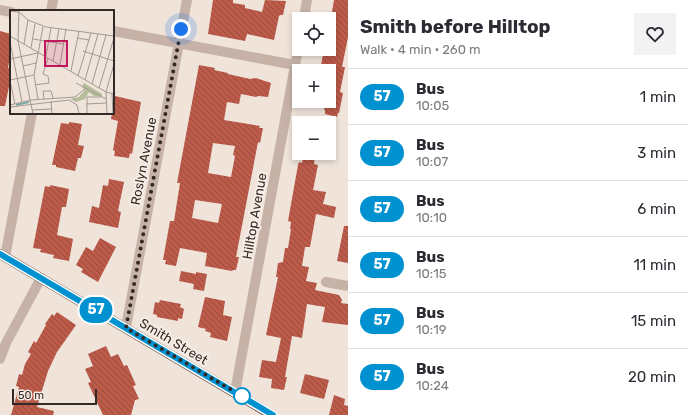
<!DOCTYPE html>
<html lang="en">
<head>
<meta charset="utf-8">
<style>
  body { margin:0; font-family:Rubik,sans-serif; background:#f2f2f3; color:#2b2b33; height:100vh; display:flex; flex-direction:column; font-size:15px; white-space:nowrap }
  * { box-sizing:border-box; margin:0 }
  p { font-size:13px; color:#7c7c81 }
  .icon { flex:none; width:22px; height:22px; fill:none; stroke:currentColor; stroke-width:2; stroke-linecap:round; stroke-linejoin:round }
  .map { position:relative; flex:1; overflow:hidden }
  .drawer { display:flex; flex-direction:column; background:#fff; width:340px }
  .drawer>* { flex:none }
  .badge { padding:0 8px; border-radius:13px; font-size:14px; line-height:26px }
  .buttons { position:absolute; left:292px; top:12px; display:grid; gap:8px }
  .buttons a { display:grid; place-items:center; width:44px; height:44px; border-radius:0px; background:#fff; box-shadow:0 2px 6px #0003; font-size:20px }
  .scale { position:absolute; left:12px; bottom:10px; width:85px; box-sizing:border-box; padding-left:4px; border:2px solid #332927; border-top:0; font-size:11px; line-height:14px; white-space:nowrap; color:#332927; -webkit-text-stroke:3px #f7ede5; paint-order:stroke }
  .you { position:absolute; width:20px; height:20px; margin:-10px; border:3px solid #fff; border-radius:50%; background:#1a73e8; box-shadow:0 0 0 6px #1a73e833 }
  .map>.badge { position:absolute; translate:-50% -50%; box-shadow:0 0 0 2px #fff }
  .round { display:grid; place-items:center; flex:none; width:42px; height:42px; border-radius:0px; background:#f2f2f3 }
  .head { display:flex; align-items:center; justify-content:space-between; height:68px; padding:0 12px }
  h1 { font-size:19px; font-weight:700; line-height:30px }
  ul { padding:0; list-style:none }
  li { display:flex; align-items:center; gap:12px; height:56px; padding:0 12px; border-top:1px solid #e1e1e2 }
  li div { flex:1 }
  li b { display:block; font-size:15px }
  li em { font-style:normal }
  li .badge { min-width:44px; font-weight:700; text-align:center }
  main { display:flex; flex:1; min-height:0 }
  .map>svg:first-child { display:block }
  .building { fill:url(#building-back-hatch); fill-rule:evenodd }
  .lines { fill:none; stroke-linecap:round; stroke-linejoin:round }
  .minor { stroke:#c6b2a7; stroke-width:10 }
  .major { stroke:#745f59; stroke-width:10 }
  .line-casing { stroke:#fff; stroke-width:9 }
  .line { stroke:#0092d0; stroke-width:6 }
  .walk { stroke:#332927; stroke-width:4; stroke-dasharray:0 7.2 }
  .stop-dot { fill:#fff; stroke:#0092d0; stroke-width:2 }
  .labels { text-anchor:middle; stroke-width:4; stroke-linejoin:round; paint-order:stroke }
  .street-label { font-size:13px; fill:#332927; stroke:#f7ede5 }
  .inset-river { fill:none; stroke:#7baaa7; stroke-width:2 }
  .inset-road { fill:none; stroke:#a49992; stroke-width:1 }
  .view { fill:#c2185b; fill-opacity:0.15; stroke:#c2185b; stroke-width:2 }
  .inset-edge { fill:none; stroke:#332927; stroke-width:2 }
</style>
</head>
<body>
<main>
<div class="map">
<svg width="348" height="415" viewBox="0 0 348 415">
  <defs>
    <pattern id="building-back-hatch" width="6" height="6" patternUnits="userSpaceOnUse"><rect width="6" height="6" fill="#bc5b4a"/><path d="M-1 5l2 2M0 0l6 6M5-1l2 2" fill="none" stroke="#994b3e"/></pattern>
  </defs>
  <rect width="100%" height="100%" fill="#efe3da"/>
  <path class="building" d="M213,0h20v3l12,2v3l17,4 3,-12 21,1 -3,14h-3l-1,1 -5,24 -27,-6 -2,7 -37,-7z
    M334,0h14v37l-6,30h3l-5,25 3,1 -4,20h-1l-1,4 -12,-3v-4h-1l2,-9h3v-30h-9l4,-22h5v-20z
    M0,31l11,3v17l-3,17 3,1v8l-6,29h-5z
    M199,65l16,3 -1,2 14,3v1l22,5 6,-1 15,5 -3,14 -10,-1 -2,1 -15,-3 -2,10 -12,-2 -3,18 36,6 -1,2h4l-3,15 -2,-1 -22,115h3l-3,13h-3l-1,1 -27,-5 2,-13 -27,-5 -4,18 -11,-2 1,-4h-3l7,-39h4l6,-38h-3zM213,143l22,3 -2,9 2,1 -4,21 -23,-4zM195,200l27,4 -4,19 -26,-5z
    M115,96l26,6 -9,52 -2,-1 -1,5 -15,-2 1,-5 -2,-1 5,-29 -7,-2 1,-6h1z
    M69,122l13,2 -4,21 6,1 -3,12h-3l-3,13 -19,-4v-2h-4l9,-42 8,1z
    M304,153h11l-1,11 4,1 -5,25 13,2 -3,12 13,3 -2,11 -18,-4 -6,33h-5l-3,19 7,1 -3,14 11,2 -2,7 24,5 3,5 -1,3 7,1v21l-26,-3 3,-15 -18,-3 -5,34 -10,-2 -7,41h2l-3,13 -13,-2 1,-9 -13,-2 3,-17 14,2 5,-24 -15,-3 12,-58h-2l2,-14 5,-1 2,-14h3l3,-19h-1l1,-7 -3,-1 10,-56 1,-3 3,1z
    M109,179l15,3 -6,29 3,1 -3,16 -29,-6 3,-16 7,2 4,-23 5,1z
    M50,185l19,4 -3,18h-4l-5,28 16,4 -4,22 -16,-3 1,-3 -14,-3 1,-3 -8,-1 12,-62 5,1z
    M344,226h4v37l-11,-2z
    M100,238l16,9 -18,35 -17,-10 2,-3 -7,-4 10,-18 7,4z
    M181,271l15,3v-2l11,2 -3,17 -11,-2 1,-5 -15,-3z
    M205,297l20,4 -2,14 9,2 -5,24 -17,-4 1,-4 -6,-2 1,-2 -8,-2z
    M160,300l21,4 -1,3 4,2 -2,10 -4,-1v3l-21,-4v-2l-4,-1 2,-12 4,1z
    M57,312l19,13 -19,27 -9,19 -11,36 17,4 -1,4h-42l8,-28 -3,-1 3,-12 3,1 3,-11 6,-10 -3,-2 6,-11 2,2 10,-18 -1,-1 7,-10 2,2z
    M106,346l5,11 7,-3 6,12 3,-1 9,20 -3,1 6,13 -4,1 -4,15h-28l-15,-32 3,-1 -6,-13 8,-3 -5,-12z
    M305,374l24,6 -5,19 -24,-6z
    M334,395l11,4 -1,6 4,1v9h-19z"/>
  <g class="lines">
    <path class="minor" d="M0,10l11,2
      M51,11l2,-11
      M304,19l3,-19
      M113,31l182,34
      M5,257l27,-144
      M326,282l22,4
      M126,327l61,-327
      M0,359l6,-16 35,-65
      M235,392l64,-348"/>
    <path class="major" d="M0,254l272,161"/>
  </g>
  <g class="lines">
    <defs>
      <path id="line" d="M0,254l273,161"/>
    </defs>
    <use href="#line" class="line-casing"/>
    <use href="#line" class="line"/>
    <path class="walk" d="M181,29l-55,299 116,68"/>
  </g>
  <circle class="stop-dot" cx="242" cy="396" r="8"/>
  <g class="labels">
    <g class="street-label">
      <text transform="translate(143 161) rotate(-79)" y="5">Roslyn Avenue</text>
      <text transform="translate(254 216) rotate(-80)" y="5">Hilltop Avenue</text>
      <text transform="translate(174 341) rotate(31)" y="5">Smith Street</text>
    </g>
  </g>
  <g transform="translate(10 10)">
    <rect width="104" height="104" fill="#efe3da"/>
    <path d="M74,73l18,11v2h-8l-5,-4 -4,7 -9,3 -6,-3 9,-2 6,-7 -3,-3z" fill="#b5bd9b"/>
    <path class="inset-river" d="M6,95l13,-3"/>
    <path class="inset-road" d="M9,0l-1,31 15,73M0,1l9,1 9,8 18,7 68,9M0,10v14M0,26l96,56 8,2M67,28l12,2M23,29l30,5M0,32l12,60M14,34l4,-24M21,38l4,-24M73,41l31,10M36,46l5,-28M0,49l28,-6M43,51l6,-32M50,55l6,-36M13,56l13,-3M61,61l8,-40M68,66l13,-43M0,70l24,-5M75,70l13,-46M0,71l5,23M66,73l30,16M82,74l14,-49M25,75l14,-2 -1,-7 -5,-2 5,-16M89,78l15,-50M96,82l8,-28M96,82l1,22M102,84l1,20M28,89l-4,-24 9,-48M34,89l-1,-8h8l2,7M59,90l8,5 2,9M41,91l1,13M76,94l20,-1M0,95l21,-5 44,-3 10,-8M0,97l59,-7M22,100l20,-1M77,104v-17h14"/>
    <path class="view" d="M35,31h22v25h-22z"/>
    <rect width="104" height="104" class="inset-edge"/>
  </g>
</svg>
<div class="buttons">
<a><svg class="icon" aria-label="locate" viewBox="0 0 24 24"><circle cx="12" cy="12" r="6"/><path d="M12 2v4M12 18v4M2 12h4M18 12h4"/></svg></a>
<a>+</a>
<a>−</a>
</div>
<div class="scale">50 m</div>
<div class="you" style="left:181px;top:29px"></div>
<b class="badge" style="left:96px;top:310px;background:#0092d0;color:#fff">57</b>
</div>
<section class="drawer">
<div class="head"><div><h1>Smith before Hilltop</h1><p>Walk · 4 min · 260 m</p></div><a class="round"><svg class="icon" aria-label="heart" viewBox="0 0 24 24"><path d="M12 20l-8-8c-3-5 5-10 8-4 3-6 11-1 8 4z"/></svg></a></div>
<ul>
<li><span class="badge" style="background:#0092d0;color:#fff">57</span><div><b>Bus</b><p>10:05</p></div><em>1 min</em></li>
<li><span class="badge" style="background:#0092d0;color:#fff">57</span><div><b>Bus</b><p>10:07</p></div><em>3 min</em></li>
<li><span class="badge" style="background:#0092d0;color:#fff">57</span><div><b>Bus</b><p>10:10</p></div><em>6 min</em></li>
<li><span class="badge" style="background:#0092d0;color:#fff">57</span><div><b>Bus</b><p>10:15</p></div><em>11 min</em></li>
<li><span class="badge" style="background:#0092d0;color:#fff">57</span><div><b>Bus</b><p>10:19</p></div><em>15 min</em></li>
<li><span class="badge" style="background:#0092d0;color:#fff">57</span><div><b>Bus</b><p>10:24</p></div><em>20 min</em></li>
</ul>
</section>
</main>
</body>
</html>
